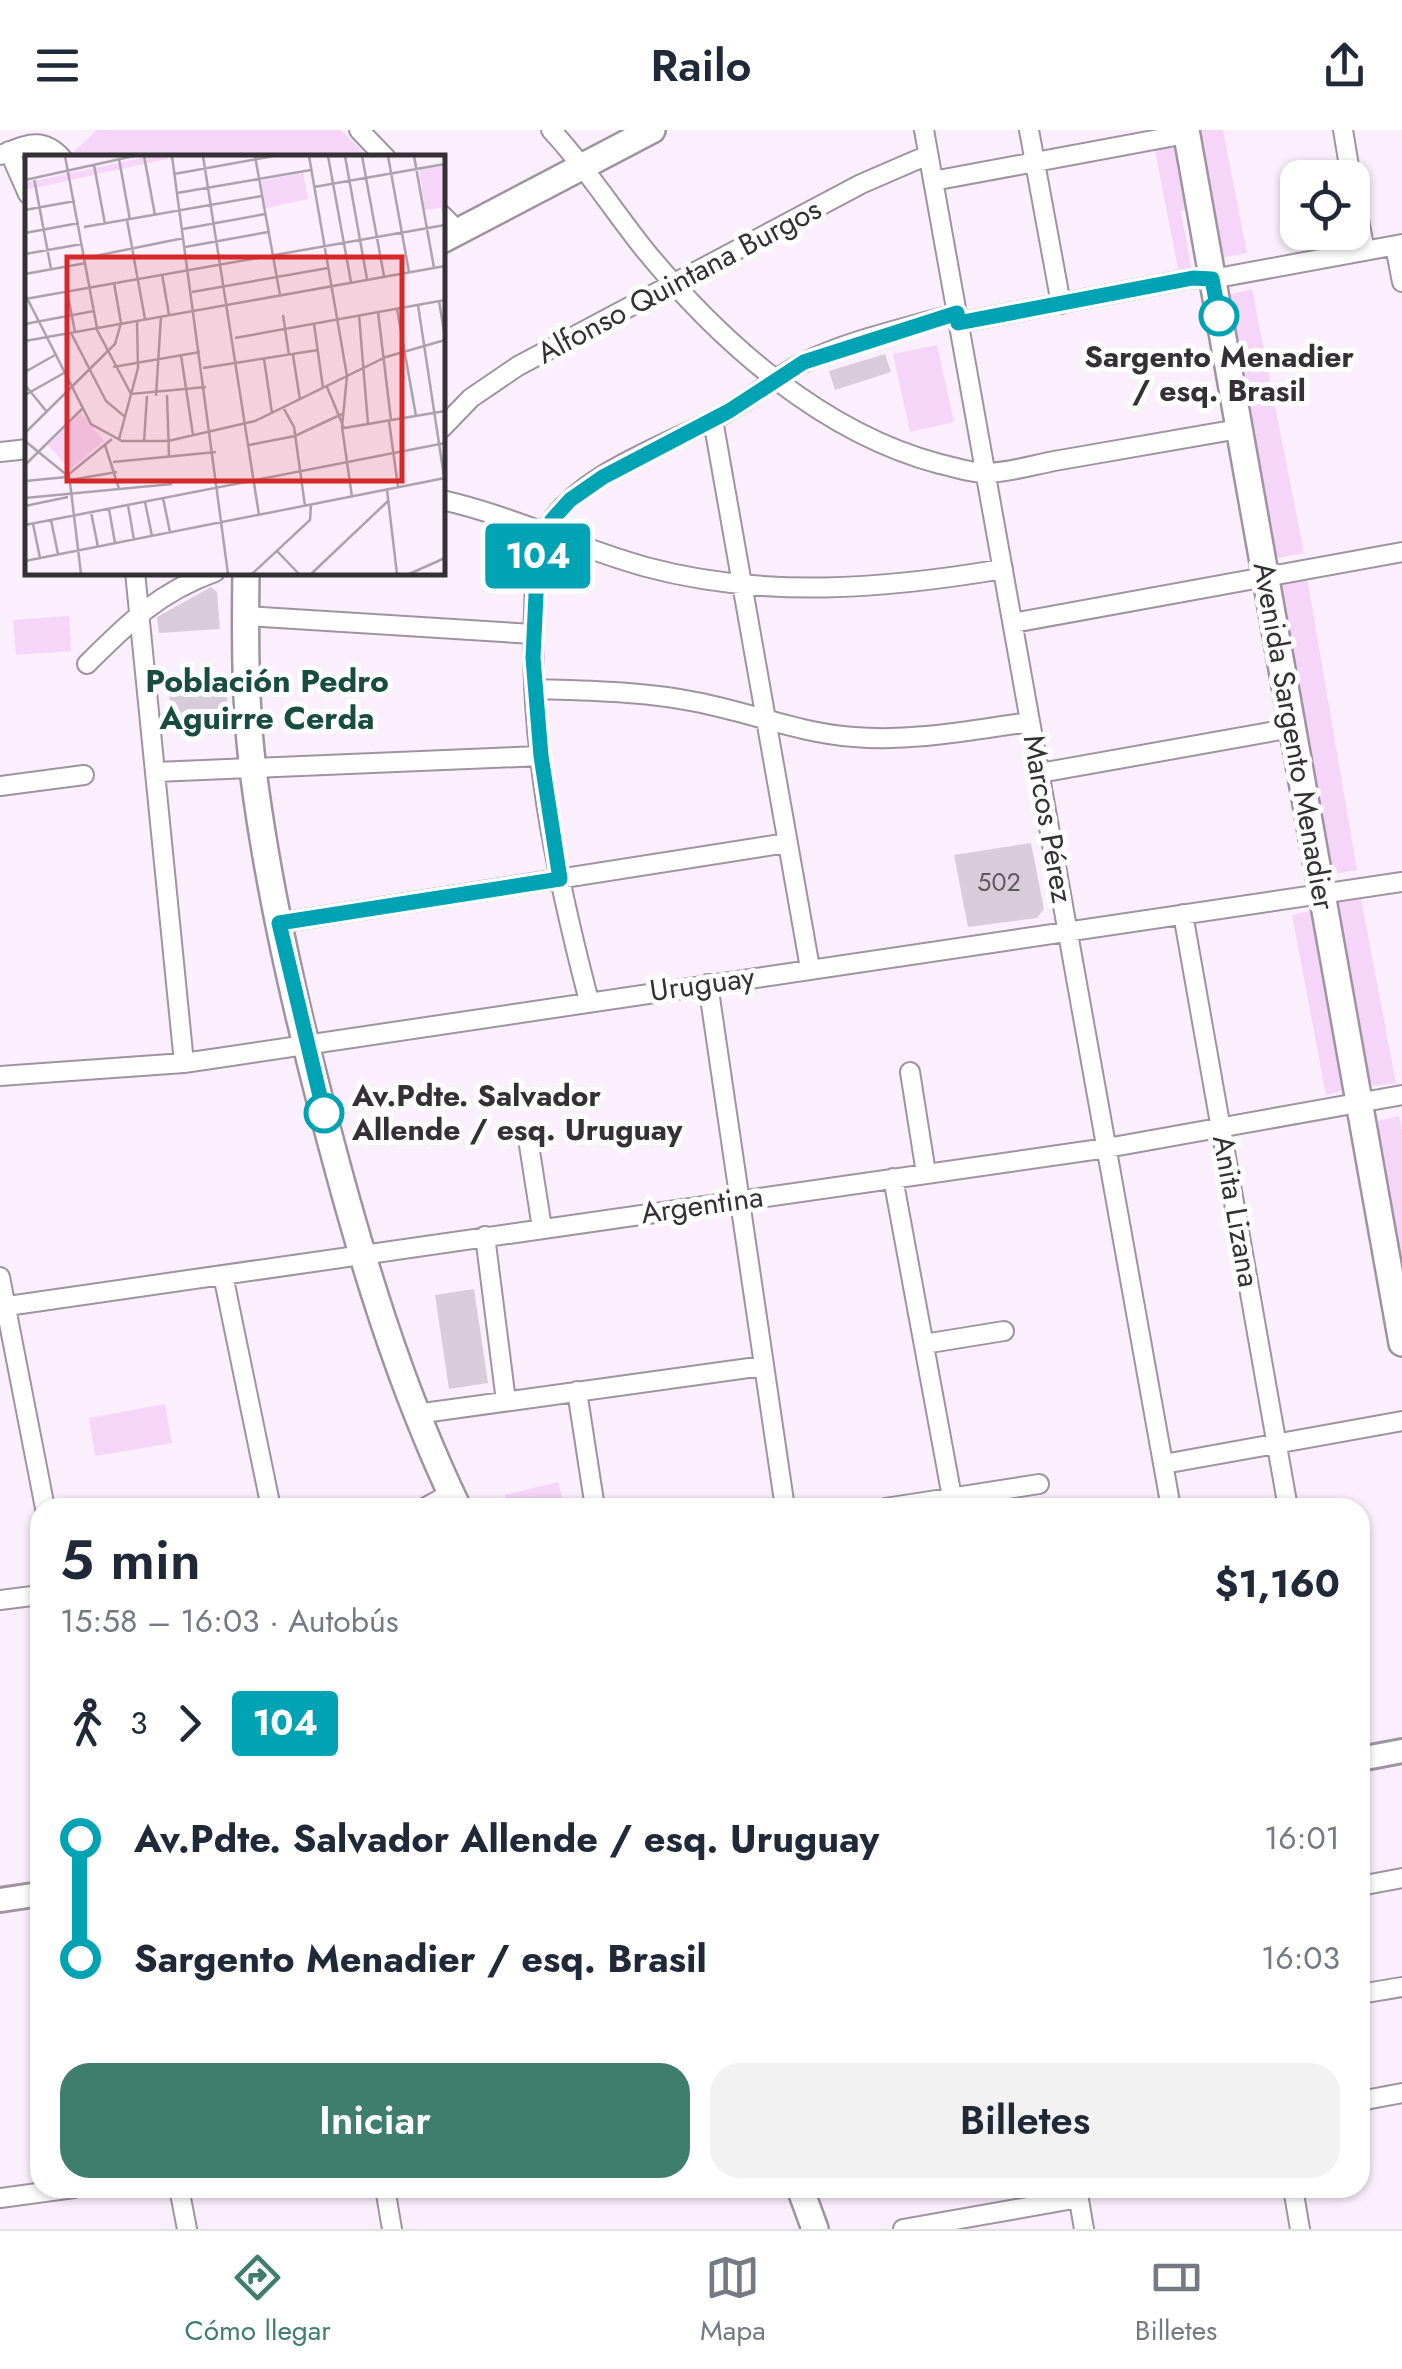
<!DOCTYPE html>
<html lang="es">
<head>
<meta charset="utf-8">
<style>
  body { margin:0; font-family:Jost,sans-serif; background:#f2f2f3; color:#1f2937; height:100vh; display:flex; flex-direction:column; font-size:38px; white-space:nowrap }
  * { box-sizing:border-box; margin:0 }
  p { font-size:32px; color:#747a83 }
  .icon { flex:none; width:55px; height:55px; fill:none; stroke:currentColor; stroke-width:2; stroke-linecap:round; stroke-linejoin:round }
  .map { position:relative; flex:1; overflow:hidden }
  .details { position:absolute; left:30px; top:1368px; width:1340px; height:700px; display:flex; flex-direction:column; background:#fff; border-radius:30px; box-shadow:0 2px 8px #0004 }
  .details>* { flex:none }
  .badge { padding:0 20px; border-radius:8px; font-size:35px; line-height:65px }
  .tools { position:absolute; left:1280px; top:30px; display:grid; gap:20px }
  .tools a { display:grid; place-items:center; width:90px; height:90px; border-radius:20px; background:#fff; box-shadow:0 2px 8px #0004; font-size:50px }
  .map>.badge { position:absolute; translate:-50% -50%; box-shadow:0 0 0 5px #fff }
  .legs { display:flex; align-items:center; gap:15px; height:110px; padding:0 30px; font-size:32px }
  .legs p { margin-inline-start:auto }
  .head { display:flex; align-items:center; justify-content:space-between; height:170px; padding:0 30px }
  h1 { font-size:55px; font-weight:600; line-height:75px }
  .button { display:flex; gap:20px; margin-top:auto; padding:20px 30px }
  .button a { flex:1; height:115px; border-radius:30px; background:#3f7e6c; color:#fff; font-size:40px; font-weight:600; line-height:115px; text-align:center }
  .button a+a { background:#f2f2f3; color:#1f2937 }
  ul { padding:0 30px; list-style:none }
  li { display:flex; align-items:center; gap:35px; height:120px; font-size:38px }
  li i { display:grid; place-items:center; width:15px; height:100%; margin:0 12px; background:currentColor }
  li i::after { content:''; width:25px; height:25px; margin:-12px; border:8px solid; border-radius:50%; background:#fff }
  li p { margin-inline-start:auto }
  li:first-child i { background:linear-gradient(#0000 50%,currentColor 0) }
  li:last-child i { background:linear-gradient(currentColor 50%,#0000 0) }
  header { display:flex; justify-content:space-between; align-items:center; height:130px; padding:0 30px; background:#fff; font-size:45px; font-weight:600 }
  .dock { display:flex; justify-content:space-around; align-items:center; height:140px; border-top:2px solid #e0e1e3; background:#fff; font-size:28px; color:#747a83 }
  .dock a { display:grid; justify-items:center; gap:5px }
  .dock .current { color:#3f7e6c }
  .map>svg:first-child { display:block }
  .green { fill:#f5d6f9 }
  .building { fill:#d9ccda }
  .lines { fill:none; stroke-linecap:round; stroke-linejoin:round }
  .minor-casing { stroke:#9f93a1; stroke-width:22 }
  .tertiary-casing { stroke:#9f93a1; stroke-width:28 }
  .secondary-casing { stroke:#9f93a1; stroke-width:30 }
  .minor { stroke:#fff; stroke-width:18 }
  .tertiary { stroke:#fff; stroke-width:22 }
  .secondary { stroke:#fff; stroke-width:25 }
  .line-1-casing { stroke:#fff; stroke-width:22 }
  .line-1 { stroke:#00a3b4; stroke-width:15 }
  .stop-1-dot { fill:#fff; stroke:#00a3b4; stroke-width:5 }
  .labels { text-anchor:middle; stroke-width:10; stroke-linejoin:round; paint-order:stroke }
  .number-label { font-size:25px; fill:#5e575e }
  .street-label { font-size:30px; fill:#353035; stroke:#fff }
  .stop-label { font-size:30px; font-weight:bold; fill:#353035; stroke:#fff }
  .neighbourhood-label { font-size:32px; font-weight:bold; fill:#184c3f; stroke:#fff }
  .inset-road { fill:none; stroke:#aca2ad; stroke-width:2.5 }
  .view { fill:#d62828; fill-opacity:0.15; stroke:#d62828; stroke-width:5 }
  .inset-edge { fill:none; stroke:#353035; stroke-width:5 }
</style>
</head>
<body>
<header><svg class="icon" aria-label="menu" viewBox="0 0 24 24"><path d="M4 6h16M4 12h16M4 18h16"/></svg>Railo<svg class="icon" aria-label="share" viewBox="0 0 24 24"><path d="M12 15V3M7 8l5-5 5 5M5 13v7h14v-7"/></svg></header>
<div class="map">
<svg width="1402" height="2099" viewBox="0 0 1402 2099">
  <rect width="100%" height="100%" fill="#fbeefd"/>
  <path class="green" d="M97,0h244l27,27 -296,1 -2,-3z
    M1151,0h23l14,79 -7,2 10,56 -12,7z
    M1196,0h27l24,123 -27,5z
    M1252,159l52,264 -33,6 -44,-264z
    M937,215l17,77 -44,10 -17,-78z
    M1307,447l50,293 -28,5 -53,-291z
    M69,486l2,35 -55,4 -3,-35z
    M1361,769l35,184 -22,3 -8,-7 -29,-161 2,-15z
    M1309,781l8,10 30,165 -5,5 -16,4 -34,-180z
    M1399,986l3,14v149l-29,-157z
    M165,1274l7,39 -77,13 -6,-38z
    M558,1352l7,25h-57l-3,-12z"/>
  <path class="building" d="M885,224l6,18 -56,18 -6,-19z
    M211,457l6,5 3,37 -61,4 -2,-16z
    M226,557l3,33 -56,6 -4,-33z
    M1031,713l13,66 -7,9 -69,9 -14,-72z
    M474,1159l14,94 -39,6 -14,-94z"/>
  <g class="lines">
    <defs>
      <path id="minor" d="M359,0l27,28
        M551,0c35,37 61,79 93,119 76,93 178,184 296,215 14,3 31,9 45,9 24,0 51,-9 75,-13 59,-10 119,-21 179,-31
        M924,0l247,1378
        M1029,0l32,174
        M1343,0l8,48
        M9,21l19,43
        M0,25c25,-9 41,-20 62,3
        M933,51l253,-47
        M1352,53l13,68
        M442,85l17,17
        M1395,116l7,36
        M958,193l235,-45 19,1 190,-35
        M713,290l97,548
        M442,298l29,-30 47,-32 343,-182 67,-29
        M0,322l28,-3
        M442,370c71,16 135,48 204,67 119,32 238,22 357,2
        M135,442l49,491
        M245,486l288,18
        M1013,493l389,-71
        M87,534c41,-41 72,-72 128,-92
        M534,559c54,2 109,2 162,13 53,10 103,31 158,35 59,5 118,-7 176,-15
        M156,642l385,-16
        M1040,643l252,-45
        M0,656l84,-11
        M1183,784l105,594
        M279,793l508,-80
        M708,854l77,524
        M589,871c-33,-126 -61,-259 -55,-389 1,-27 0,-58 12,-82 30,-58 129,-87 183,-119 26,-15 49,-36 76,-49 47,-23 102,-34 152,-49
        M910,942l16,101
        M0,946l184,-13 1218,-181
        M529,1015l13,83
        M893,1048l61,330
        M485,1106l21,165
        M223,1145l48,233
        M0,1147l45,231
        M0,1177l1107,-159 295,-53
        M924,1214l80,-13
        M577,1261l18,117
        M416,1284l348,-48
        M1164,1334l238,-43
        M424,1378l27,-15
        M885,1378l154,-24
        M0,1470l40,-5
        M1360,1756l42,-8
        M1360,1864l42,-7
        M1360,1971l42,-8
        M179,2058l8,41
        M385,2058l7,41
        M1077,2058l7,41
        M1293,2058l7,41
        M0,2068l74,-10
        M903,2099l176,-31"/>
      <path id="tertiary" d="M1360,1629l42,-8
        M0,1770l40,-6"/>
      <path id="secondary" d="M1186,0l216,1213
        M442,110l210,-110
        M246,442c-1,65 -1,134 7,198 15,118 42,235 72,350 35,134 73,263 133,388
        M800,2058l15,41"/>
    </defs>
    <use href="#minor" class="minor-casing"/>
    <use href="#tertiary" class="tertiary-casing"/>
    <use href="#secondary" class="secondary-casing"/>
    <use href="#minor" class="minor"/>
    <use href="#tertiary" class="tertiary"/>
    <use href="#secondary" class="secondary"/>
  </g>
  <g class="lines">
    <defs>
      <path id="line-1" d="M324,983l-45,-190 281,-44 -19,-123 -8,-98 5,-106 14,-32 18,-20 33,-23 126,-66 75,-49 153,-49 1,10 235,-45 19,1 7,37"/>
    </defs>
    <use href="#line-1" class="line-1-casing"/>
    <use href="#line-1" class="line-1"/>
  </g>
  <g class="stop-1-dot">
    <circle cx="1219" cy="186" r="18"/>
    <circle cx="324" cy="983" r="18"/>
  </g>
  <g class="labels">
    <g class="number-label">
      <text x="999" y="761">502</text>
    </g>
    <g class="street-label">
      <text transform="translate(679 151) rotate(-28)" y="10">Alfonso Quintana Burgos</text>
      <text transform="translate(1294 606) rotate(80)" y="10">Avenida Sargento Menadier</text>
      <text transform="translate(1048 689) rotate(80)" y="10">Marcos Pérez</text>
      <text transform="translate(702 854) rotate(-8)" y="10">Uruguay</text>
      <text transform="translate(702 1075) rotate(-8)" y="10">Argentina</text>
      <text transform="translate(1236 1081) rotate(80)" y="10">Anita Lizana</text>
    </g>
    <g class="stop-label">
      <text x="1219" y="237">Sargento Menadier<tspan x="1219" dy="34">/ esq. Brasil</tspan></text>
      <text x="352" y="976" text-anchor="start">Av.Pdte. Salvador<tspan x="352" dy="34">Allende / esq. Uruguay</tspan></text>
    </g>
    <g class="neighbourhood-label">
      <text x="267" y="562">Población Pedro<tspan x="267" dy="37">Aguirre Cerda</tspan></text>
    </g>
  </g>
  <g transform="translate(25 25)">
    <rect width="420" height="420" fill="#fbeefd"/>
    <path d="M126,1l20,2 -146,32v-7zM419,11l1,3 -1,53 -3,-14 -16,2 -6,-40zM278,18l5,26 -42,9 -5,-27zM56,258l23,28 -34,29 -22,-25z" fill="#f5d6f9"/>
    <path class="inset-road" d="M40,1l32,172M119,1l11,59M147,1l56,418M178,1l56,359M230,1l25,139M284,1l38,220 -5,51 10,70M303,1l23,126M320,1l22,123M337,1l22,120M363,1l21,116M389,1l20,112M94,4l11,61M69,10l11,59M149,19l100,-18M9,23l17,91M0,25l109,-24M289,32l131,-23M152,38l134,-23M0,55l50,-9M102,65l18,99M59,72l178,-31M158,74l82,-15M0,78l54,-10M160,92l83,-15M0,99l57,-10M60,103l99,-20M0,119l61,-11M137,119l7,41M42,136l8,41M167,137l136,-24M0,139l66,130 31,17h46l87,-20 131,-64 59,-17M0,144l420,-74M414,146l6,36M393,150l27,178M372,154l19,107M353,157l13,108M258,160l6,40M334,160l9,109M0,169l69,-13M289,169l9,64M71,173l35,66 75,-7M46,178l35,68 18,15M210,183l210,-38M0,186l420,-75M156,200l12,80M268,200l7,45M239,204l8,54M88,212l87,-15M178,213l115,-18M0,217l30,-17M0,230l22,27M302,232l17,41 101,-17M0,240l39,-22M142,240l2,61M131,241l5,-80M259,254l10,18 11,79M364,266l9,66M0,278l90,-89 6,-21 -7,-40M94,284l19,-71 -1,-47M0,286l43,35M119,287l3,-46M80,290l14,44M224,290l46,-9 47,-22M88,307l103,-10M0,310l58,-57M45,325l47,-8M0,326l42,-4M362,335l10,84M0,343l147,-14M138,343l7,34M120,347l7,34M103,350l6,35M0,351l43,-9M84,354l6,34M66,357l7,35M26,365l7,34M8,369l7,34M0,370l420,-82M252,396l22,23M0,406l420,-83M56,419l-12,-100 43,-35M227,419l58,-54 1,-15M286,419l77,-73M384,419l36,-16"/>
    <path class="view" d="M42,102h335v224h-335z"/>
    <rect width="420" height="420" class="inset-edge"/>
  </g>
</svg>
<div class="tools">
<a><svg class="icon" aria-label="locate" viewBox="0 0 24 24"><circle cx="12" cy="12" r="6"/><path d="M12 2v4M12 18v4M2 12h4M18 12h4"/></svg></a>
</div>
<b class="badge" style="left:538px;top:426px;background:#00a3b4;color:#fff">104</b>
<section class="details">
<div class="head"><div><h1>5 min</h1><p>15:58 – 16:03 · Autobús</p></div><b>$1,160</b></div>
<div class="legs"><svg class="icon" aria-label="walk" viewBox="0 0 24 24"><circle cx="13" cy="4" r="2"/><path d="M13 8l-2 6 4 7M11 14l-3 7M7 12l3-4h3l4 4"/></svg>3<svg class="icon" aria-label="forward" viewBox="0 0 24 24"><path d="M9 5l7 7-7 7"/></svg><b class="badge" style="background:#00a3b4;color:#fff">104</b></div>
<ul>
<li><i style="color:#00a3b4"></i><b>Av.Pdte. Salvador Allende / esq. Uruguay</b><p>16:01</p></li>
<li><i style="color:#00a3b4"></i><b>Sargento Menadier / esq. Brasil</b><p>16:03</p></li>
</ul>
<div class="button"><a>Iniciar</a><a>Billetes</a></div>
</section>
</div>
<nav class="dock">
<a class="current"><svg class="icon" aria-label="directions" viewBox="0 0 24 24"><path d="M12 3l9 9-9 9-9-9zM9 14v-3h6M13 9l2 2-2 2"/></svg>Cómo llegar</a>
<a><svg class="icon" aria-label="map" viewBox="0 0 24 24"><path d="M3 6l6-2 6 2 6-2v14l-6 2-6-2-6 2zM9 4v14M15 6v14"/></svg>Mapa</a>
<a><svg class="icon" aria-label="tickets" viewBox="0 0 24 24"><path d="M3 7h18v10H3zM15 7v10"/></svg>Billetes</a>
</nav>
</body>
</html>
